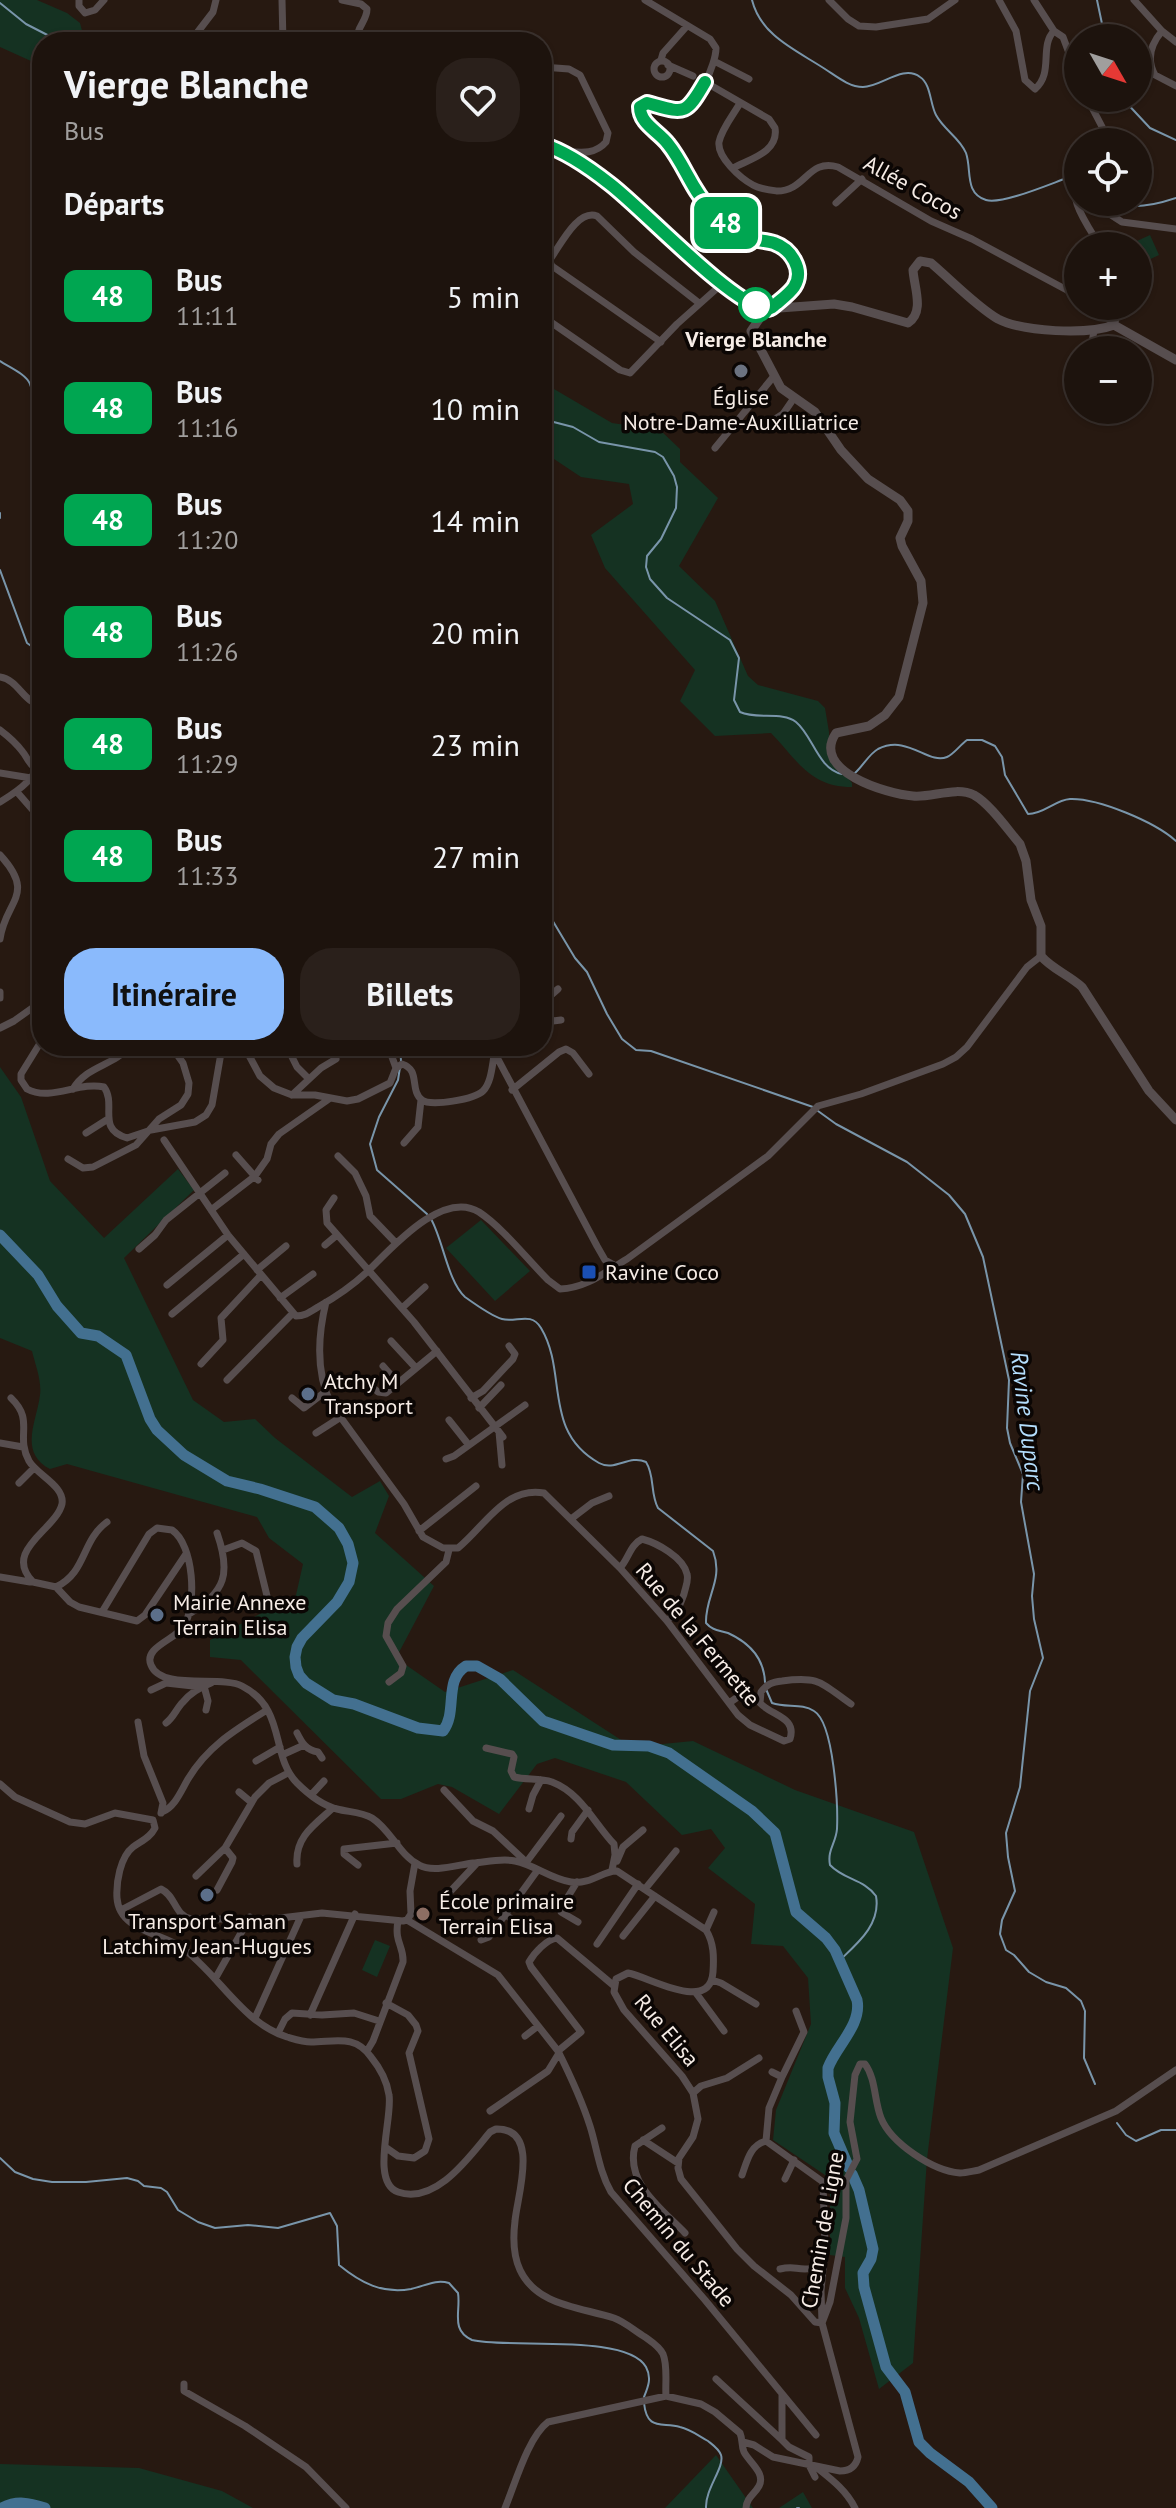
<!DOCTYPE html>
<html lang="fr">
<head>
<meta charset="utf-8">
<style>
  body { margin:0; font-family:"PT Sans",sans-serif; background:#2a201b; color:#f1f3f6; height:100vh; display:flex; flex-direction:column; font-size:30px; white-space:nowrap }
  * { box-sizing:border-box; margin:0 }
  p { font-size:26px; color:#a09e9d }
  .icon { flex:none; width:44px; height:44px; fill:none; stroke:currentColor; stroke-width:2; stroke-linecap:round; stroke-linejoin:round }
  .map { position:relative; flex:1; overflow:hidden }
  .panel { position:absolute; left:32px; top:32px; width:520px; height:1024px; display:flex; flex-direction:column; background:#1d130d; border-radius:32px; box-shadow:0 2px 6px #0004,0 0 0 2px #3b322e }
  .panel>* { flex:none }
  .badge { padding:0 16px; border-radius:12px; font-size:28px; line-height:52px }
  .needle { width:52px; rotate:129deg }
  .fabs { position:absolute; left:1064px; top:24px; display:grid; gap:16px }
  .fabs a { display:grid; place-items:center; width:88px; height:88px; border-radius:50%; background:#1d130d; box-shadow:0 2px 6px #0004,0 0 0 2px #3b322e; font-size:40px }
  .map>.badge { position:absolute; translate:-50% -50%; box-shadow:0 0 0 4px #fff }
  h2 { padding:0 32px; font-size:30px; line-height:72px }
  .round { display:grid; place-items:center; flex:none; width:84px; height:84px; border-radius:32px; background:#2a201b }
  .summary { display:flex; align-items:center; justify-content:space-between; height:136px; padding:0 32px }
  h1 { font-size:38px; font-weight:600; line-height:60px }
  .action { display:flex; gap:16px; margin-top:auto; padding:16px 32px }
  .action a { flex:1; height:92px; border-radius:32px; background:#8abafc; color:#111; font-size:32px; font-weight:600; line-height:92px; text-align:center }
  .action a+a { background:#2a201b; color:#f1f3f6 }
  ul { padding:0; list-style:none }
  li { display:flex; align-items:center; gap:24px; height:112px; padding:0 32px }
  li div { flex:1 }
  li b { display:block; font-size:30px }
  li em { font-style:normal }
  li .badge { min-width:88px; font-weight:700; text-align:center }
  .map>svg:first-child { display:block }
  .green { fill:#153222 }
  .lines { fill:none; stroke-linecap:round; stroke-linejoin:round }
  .stream { stroke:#7995aa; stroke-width:2 }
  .river { stroke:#437090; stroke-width:11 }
  .minor { stroke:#574e4f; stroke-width:7 }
  .tertiary { stroke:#574e4f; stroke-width:9 }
  .line-casing { stroke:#fff; stroke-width:18 }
  .line { stroke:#00a651; stroke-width:12 }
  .stop-dot { fill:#fff; stroke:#00a651; stroke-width:4 }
  .worship-dot { fill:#6b7280; stroke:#0b0604; stroke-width:3 }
  .transit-dot { fill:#1a4fb4; stroke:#0b0604; stroke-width:3 }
  .service-dot { fill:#5c6f8a; stroke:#0b0604; stroke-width:3 }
  .education-dot { fill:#8d6e63; stroke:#0b0604; stroke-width:3 }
  .labels { text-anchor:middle; stroke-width:7; stroke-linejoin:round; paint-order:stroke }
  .street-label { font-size:22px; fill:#f6ece6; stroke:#0b0604 }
  .stop-label { font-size:22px; font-weight:bold; fill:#f6ece6; stroke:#0b0604 }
  .poi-label { font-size:22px; fill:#f6ece6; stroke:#0b0604; text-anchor:start }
  .water-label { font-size:24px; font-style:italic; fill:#b4defd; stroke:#0b0604 }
</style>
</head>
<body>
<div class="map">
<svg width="1176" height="2508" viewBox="0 0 1176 2508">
  <rect width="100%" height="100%" fill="#271911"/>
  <path class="green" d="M0,0h37l30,13 13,10 5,19h-43v24l-42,-19z
    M1150,235l9,20 -21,10v-19h-12z
    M542,382l70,41 48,7 20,19v13l38,36 -39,68 36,35 33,75 10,9 60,16 7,7 4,24v24l23,27v4c-42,0 -54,-26 -81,-54l-56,3 -35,-35 15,-31 -90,-102 -14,-33 42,-31 -4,-20 -48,-7 -39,-26z
    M0,1067l21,30 29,84 54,57 74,-69 16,21 -70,68 69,142 31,22 31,-3 20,19 77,59 28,-16 9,15 -14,37 59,53 -38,72 49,34 68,-22 119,77 61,-6 102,49 119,42 39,116 -26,211 -14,204 -34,26 -20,-71 -14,-30v-31l-15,-2v-70l-5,-10 -52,-35 3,-30 35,-86 -3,-46 -25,-32 -32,-2 4,-40 -47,-36 17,-20 -14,-19 -29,6 -56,-53 -71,-24 -18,6 -38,50 -47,-27 -14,-3 -37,15h-20l-140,-139 -31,-3v-17l86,-45 7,-31 -34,-26 -12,-21 -190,-53 -17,5c-32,-17 -13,-48 -10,-74 2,-14 -5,-31 -8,-44l-32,-13z
    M481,1220l49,51 -35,30 -49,-53z
    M375,1940l15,6 -13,31 -15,-7z
    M716,2455l37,53h-88z
    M0,2464l139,4 83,23 31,17h-253z
    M803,2492l9,16h-33z"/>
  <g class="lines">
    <path class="stream" d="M752,0c9,36 44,50 73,69 11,7 24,18 38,18 18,0 40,-23 57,-10 11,7 10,27 16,38 8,15 24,23 30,38 6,17 -2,40 20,47 15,5 64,-16 81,-22
      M1097,0l8,38
      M0,3l26,21 35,18
      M1122,98l28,30 26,12
      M1115,202c17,9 43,2 61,-4
      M0,361c9,6 26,13 30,23 9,20 2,44 12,63
      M542,419l31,8 26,15 56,10 8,5 11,19 3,11 -1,21 -15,31 -14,17 -1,11 4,12 17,19 63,42 9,18 -5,42 6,12c17,8 42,-1 56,10 17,14 22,47 46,52
      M0,513v5
      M0,570l27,73 7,5h8
      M855,773c8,-7 14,-19 23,-24 30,-15 50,16 69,8 7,-3 13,-12 20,-17h15l13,6 7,11 3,18 23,39c16,0 27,-14 42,-15 28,-1 85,23 106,42
      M542,903l33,55 12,14 20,42 15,25 14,11 15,1 162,56
      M400,1046l1,15
      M400,1067l-2,13 -19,37 -9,27 7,26 50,44
      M818,1111l18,13 71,38 42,33 16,19 18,43 26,123 -2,48 3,15 13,31 -2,28 13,72 -2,22 2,23 9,39 -13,33 -10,96 -14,46 2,24 7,34 -13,29 -2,14 6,16 8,5 15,17 17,10 20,6 15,13 4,10 -1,47 11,26
      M431,1219c12,21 17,63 34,78 7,5 29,20 37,22 14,4 29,-8 39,9 27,45 1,103 58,135 16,9 30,-9 47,-1 9,14 4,31 12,46l55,43c11,29 -8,45 -7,72 7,8 13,7 22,10 22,10 36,26 37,49
      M766,1689l6,14c14,5 30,0 42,8 20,12 24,95 23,118 -1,14 -10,21 -7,36 14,15 34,14 46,31 5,28 -18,47 -36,64
      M1117,2123l9,12 10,6 25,-11h15
      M0,2158l15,14 18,7 19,3h34l41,-4 11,3 6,5 17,2 6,4 11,18 20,12 17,6 33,-3 30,3 52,-15 7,13 2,39c22,18 43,29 72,24 14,-3 24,-10 38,-6l9,10c3,18 -8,37 14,47 37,9 155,-7 174,27 6,11 2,20 -2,30
      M644,2403c3,28 17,19 36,24 10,2 19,9 28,14 5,4 11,8 13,14 4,12 -16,34 -15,53
      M797,2508h2"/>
    <path class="river" d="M0,1235l38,40 19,31 24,27 17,3 28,19 24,64 7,11 27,25 43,26 33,8 55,18 24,21 9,16 5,19 -4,19 -12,20 -35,36 -5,9 -2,10 1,10 3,8 7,8 27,17 21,4 64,24 25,3c15,-19 0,-51 23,-65h11l23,13 43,42 70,24 36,1 20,7 83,58 23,22 21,79 30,26 9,12 22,50c5,25 -21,46 -29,68v9l7,26 -1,30 15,35
      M852,2174l7,16 14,59 -2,10 -8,14 1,14 22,80 19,25 14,50 11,11 39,29 23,26
      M2,2508c15,-8 27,-5 43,0"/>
    <path class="minor" d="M79,0v6l6,7 10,-3 9,-10
      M282,0l1,42
      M342,0l19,4 6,5c0,13 -12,18 -9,33
      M645,0l65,39 6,9c0,16 -19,60 -37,63 -13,2 -24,-8 -37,-6l-3,5c6,17 23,23 32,37 8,12 13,26 20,38 11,17 27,32 42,44 20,15 51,8 62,34 9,20 -10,33 -23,45
      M829,0l19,19 11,7 17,1 52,-8 27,-19
      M999,0l17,31 9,49 10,9c19,-16 4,-43 19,-58l9,6 15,40
      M1034,0l20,31
      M1134,0l28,31
      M190,42l23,-30 3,-12
      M1176,42l-14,-11c-11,13 -16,28 -7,44l21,11
      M661,60l2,-7 24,-27
      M714,61l35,18
      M654 69a8 8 0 1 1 16 0a8 8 0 1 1-16 0Z
      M668,65l25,11
      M542,67l27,2 11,6 28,58 -2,9c-12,14 -28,10 -45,9
      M705,82l64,37 6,9c4,24 -25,31 -42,40
      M1087,98l23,44
      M740,103c-6,11 -18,25 -21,39 -2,15 21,36 34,43 7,4 16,5 24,6 29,0 31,-33 61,-24l93,54 41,18 106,57
      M542,144l17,7 48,30 32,27 26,26 67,57 14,10 20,8
      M1078,170c-13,27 9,54 22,76
      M1091,202l31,20 54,7
      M836,203l26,-24
      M1095,306l11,9 8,10
      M542,316l78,54 10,3 47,-49 46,-41
      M1114,325l6,-19
      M661,342l-109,-76 -2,-4 1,-4c10,-14 27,-49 46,-42l37,36 65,51
      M1091,350l3,-20
      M772,421l11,-7 11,-16
      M715,448l59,-72
      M0,677c19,3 23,26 42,28
      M0,730c8,6 16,13 22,21 6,7 6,12 13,17
      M0,773l31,5
      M17,792l21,24
      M0,802c20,-12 38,-25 42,-48
      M0,855c37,40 5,46 0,84
      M0,992v6
      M542,1003l16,-14
      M542,1009l11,12 8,-1
      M0,1028l14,-7 28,-20
      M42,1040l-21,34v6l6,9c24,13 52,-8 77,-2 13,18 -8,42 23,51l24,-8 44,-8 11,-7 6,-10 9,-52 5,-7
      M138,1046l13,8
      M244,1046l16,30 14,12 18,7h23l32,6 11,-2 32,-16 6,-15 -4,-11v-11
      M491,1046l106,200 8,14 9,5
      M288,1049l9,18 12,12
      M396,1068l6,-4c19,6 7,26 20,36 9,7 53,-1 61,-9 8,-8 9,-24 11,-35
      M73,1089c13,-23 41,-23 57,-43
      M512,1090l47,-38 7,-3 7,4 16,21
      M292,1095l29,-27 15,-9
      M86,1133l22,-14
      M164,1140l64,95 68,81c9,0 14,-4 22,-9 18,-10 34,-21 49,-35 23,-22 75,-83 112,-60 24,16 48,47 69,68l12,9c27,-1 45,-17 67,-30l141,-103 50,-50 43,-12 82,-30 13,-7 11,-10 60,-80 14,-11
      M404,1143l14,-16 3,-27
      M236,1155l22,25
      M338,1156l17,17 11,23 4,20 25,26
      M68,1159l15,9 10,-1 43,-22 23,-26 22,-14 7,-11 1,-11 -6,-20 -12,-17
      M334,1198l-8,12 1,13 87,99 89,115
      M211,1210l44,-34 12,-17 4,-15 8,-10 50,-35
      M325,1245l12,-10
      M139,1249l16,-14 11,-15 59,-47
      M257,1270l29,-24
      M167,1285l61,-50
      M280,1298l33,-24
      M326,1302c-8,33 -10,71 5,102l73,100 19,33 20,11h15c27,-22 47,-62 86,-55l76,75 47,53 71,94 12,10 34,16 6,-2c7,-22 -18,-23 -30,-36l1,-11c6,-8 11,-10 21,-11 38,-5 39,2 69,23
      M402,1308l23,-21
      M172,1314l72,-60
      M391,1341l25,27
      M201,1364l22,-24 -2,-22 40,-43
      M383,1366l15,17
      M227,1380l66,-67
      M368,1383l10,9 8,1 51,-42
      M11,1398c24,23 4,37 18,63 8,14 36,25 33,43 -6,26 -60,46 -29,78l23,5 14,15 9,5 58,14 8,-6 41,-61
      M292,1398l12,10 21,-16
      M471,1398l12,-7 30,-32 2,-5 -6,-8
      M479,1408l22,-23
      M449,1420l19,24
      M499,1432l3,33
      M316,1433l25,-16
      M0,1443l23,4
      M446,1459l8,-3 71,-51
      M19,1483l15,-15
      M571,1519l21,-16 17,-7
      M419,1531l57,-45
      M223,1550l19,-7 14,8 12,49
      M620,1568c9,-10 10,-23 22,-29 15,4 41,18 45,35 2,7 -2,14 -3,20 -4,11 -7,19 -17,27
      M0,1577l30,5
      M56,1587c31,-15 25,-46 51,-65
      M102,1612l47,-78 8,-6 15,2c22,15 25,74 12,96 -7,13 -41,21 -33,39 10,26 70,10 91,21 45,23 28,70 55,97 11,11 24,22 40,26 11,3 25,3 35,9 19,12 27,37 47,47 14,8 38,0 54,-2 13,-1 29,-5 42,-2 20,4 36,18 56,21 20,3 33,-12 46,-11l89,59c8,13 8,27 7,42 -3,42 -63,5 -85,1l-12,6 -2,13 10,18 58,66 11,17 5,26 -5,18 -14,21 -1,10 3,11 56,70 17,17 37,29 24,27 7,1
      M189,1614c37,-22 42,-41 28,-81
      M389,1682l12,-9 2,-7 -17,-30 2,-13 9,-14 49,-47 3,-12
      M204,1686l4,15 -2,9
      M151,1690l15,-7 36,4
      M729,1703l19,-13
      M138,1722l6,34 19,47 -2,10
      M166,1723c8,-6 10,-14 17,-21 7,-9 18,-15 28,-19
      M297,1733c5,10 9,17 21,19l4,6
      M486,1748l26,6 2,3 -3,14 3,6c12,3 26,1 38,5 29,11 42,41 62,62l1,11 -3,15
      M282,1755l22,-10
      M256,1761l24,-14
      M0,1784l15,13 55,25 15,2 30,-11 38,7 2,8c-5,10 -14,13 -22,19 -13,10 -17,36 -16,51 2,32 43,35 64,49 37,26 61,76 106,90 7,2 16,5 24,5 24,0 44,-8 60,15 9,11 16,24 18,38 4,22 -19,87 9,97 38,13 72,-36 92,-60l6,-3c45,-1 21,67 19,92 -2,16 -2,34 5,49 17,36 60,37 94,48 11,4 21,13 31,19 7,5 14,9 18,17 5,12 2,30 3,42
      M444,1790l29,31 20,10 30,28 2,5 36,-48
      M239,1792l12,10
      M311,1795l13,-14
      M529,1809l4,-14 8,-15
      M162,1812c13,-5 19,-21 26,-33 20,-33 47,-49 79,-69
      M571,1839l1,-7 16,-22
      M617,1861l6,-14 20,-17
      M297,1864c-2,-27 17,-39 36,-56
      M358,1865l-14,-11v-5l53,-6
      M196,1876l29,-28 30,-51 14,-14 19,-10
      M577,1882l-16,26v4l17,10
      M645,1889l31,-38
      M217,1890l15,-28 1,-4 -8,-10
      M446,1896l31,-33
      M121,1910l40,-21c15,7 13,26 30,30h81l50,-6 81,8 4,-1 4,-6 -1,-23 5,-28
      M505,1914l21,16
      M407,1920l91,55 60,76c12,24 24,50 32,75 7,22 9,45 21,66l94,108 111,135
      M706,1930l8,-18
      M623,1936l32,-40
      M481,1940l8,-3 48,-66
      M597,1944l41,-60
      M215,1979l35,-62
      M712,1980l9,3 35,21
      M696,1993l28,38
      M310,2015l45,-101
      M255,2018l46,-102
      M278,2033l7,-14 7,-6 30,2 32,-2 25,8
      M525,2036l13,-10
      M367,2051l6,-10 30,-79c1,-16 -9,-20 -5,-41
      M558,2051l23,-19 -50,-65 -2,-5c5,-9 18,-23 28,-24l56,47
      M772,2072l10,5 22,-45 -8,-21
      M693,2093l8,-7 26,-8 32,-20
      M490,2111l58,-40 11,-18
      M662,2128l-27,18c-10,37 27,63 50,87
      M643,2140l35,23
      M766,2141l3,-33 13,-31
      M385,2147l13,9 16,2 11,-7 4,-12 -20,-86 9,-22 -2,-6 -8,-10 -22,-12
      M742,2175c5,-14 8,-30 24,-34l57,41 2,65 -4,44 1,32 36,134c-2,9 -8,14 -18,14l-67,-14 -19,-12 -11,-3
      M785,2179l9,-19
      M780,2269c13,-3 15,0 25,0 8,0 9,-3 18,1
      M822,2323l8,-21 16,-84v-38l11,-21 -7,-37 5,-47 5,-11h5c11,15 9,36 16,54 10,25 52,53 79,55 6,0 13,-2 19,-3l137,-59 60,-41
      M716,2379l66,61
      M184,2384v7l61,35 61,41 40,41
      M782,2394v46l7,7 20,10v8l6,12
      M816,2467c15,12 30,23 39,41
      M505,2508c10,-24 23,-71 43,-86l118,-26 35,8 14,8 25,21c3,7 1,12 4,19 5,10 22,21 15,34 -5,9 -12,11 -13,22"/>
    <path class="tertiary" d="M1176,360l-62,-35c-26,10 -91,7 -116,-6 -21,-12 -48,-40 -67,-56l-11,-2 -7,9c1,17 12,42 -5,53l-56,-16 -18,-3 -68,5 -15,22 30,57 34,24 26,38 27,29 32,21 8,11v10l-8,17 2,8 19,35 2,22 -24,94 -14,18 -16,11 -33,7c-26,38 51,61 77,63 18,2 43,-10 61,-1 16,9 34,35 46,49l6,17 5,39 10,26v30c11,13 28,19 41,31l67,104 27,29"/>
  </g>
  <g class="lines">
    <defs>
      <path id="line" d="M542,144c23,7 49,25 68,40 33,25 121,120 156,125 6,0 6,-2 10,-5 6,-5 14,-11 18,-17 11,-17 -3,-38 -20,-44 -10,-3 -20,-2 -29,-7 -13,-6 -24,-17 -34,-26 -20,-21 -26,-45 -43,-66 -10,-13 -28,-20 -28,-37l7,-4c37,10 38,14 58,-21"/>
    </defs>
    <use href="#line" class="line-casing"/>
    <use href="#line" class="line"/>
  </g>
  <circle class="stop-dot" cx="756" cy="305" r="16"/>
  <circle class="worship-dot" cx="741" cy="371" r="8"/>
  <rect class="transit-dot" x="581" y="1264" width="16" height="16" rx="4"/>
  <g class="service-dot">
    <circle cx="308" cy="1394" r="8"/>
    <circle cx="157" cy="1615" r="8"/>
    <circle cx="207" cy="1895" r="8"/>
  </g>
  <circle class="education-dot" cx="423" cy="1914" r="8"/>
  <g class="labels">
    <g class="street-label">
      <text transform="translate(913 187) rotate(29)" y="8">Allée Cocos</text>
      <text transform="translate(698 1634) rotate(50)" y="8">Rue de la Fermette</text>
      <text transform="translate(667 2030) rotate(50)" y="8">Rue Elisa</text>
      <text transform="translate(822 2230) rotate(-80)" y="8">Chemin de Ligne</text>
      <text transform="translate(679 2242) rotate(50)" y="8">Chemin du Stade</text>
    </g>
    <g class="stop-label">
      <text x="756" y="347">Vierge Blanche</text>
    </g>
    <g class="poi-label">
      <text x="741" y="405" text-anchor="middle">Église<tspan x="741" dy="25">Notre-Dame-Auxilliatrice</tspan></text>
      <text x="605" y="1280">Ravine Coco</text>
      <text x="324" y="1389">Atchy M<tspan x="324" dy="25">Transport</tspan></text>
      <text x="173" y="1610">Mairie Annexe<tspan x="173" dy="25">Terrain Elisa</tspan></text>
      <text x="439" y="1909">École primaire<tspan x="439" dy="25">Terrain Elisa</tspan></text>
      <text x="207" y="1929" text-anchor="middle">Transport Saman<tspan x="207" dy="25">Latchimy Jean-Hugues</tspan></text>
    </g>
    <g class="water-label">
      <text transform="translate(1027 1421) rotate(83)" y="8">Ravine Duparc</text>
    </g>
  </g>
</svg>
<div class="fabs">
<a><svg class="needle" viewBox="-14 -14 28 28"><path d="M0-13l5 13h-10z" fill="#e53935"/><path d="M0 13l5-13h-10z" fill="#a09e9d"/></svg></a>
<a><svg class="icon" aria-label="locate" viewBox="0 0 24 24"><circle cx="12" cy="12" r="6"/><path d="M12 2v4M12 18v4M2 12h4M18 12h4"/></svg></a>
<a>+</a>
<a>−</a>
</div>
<b class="badge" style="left:726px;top:223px;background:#00a651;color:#fff">48</b>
<section class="panel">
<div class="summary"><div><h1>Vierge Blanche</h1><p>Bus</p></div><a class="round"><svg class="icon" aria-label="heart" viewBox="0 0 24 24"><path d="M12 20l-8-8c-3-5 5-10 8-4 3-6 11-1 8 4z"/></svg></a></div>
<h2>Départs</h2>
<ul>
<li><span class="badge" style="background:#00a651;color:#fff">48</span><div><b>Bus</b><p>11:11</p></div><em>5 min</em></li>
<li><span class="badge" style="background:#00a651;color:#fff">48</span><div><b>Bus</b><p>11:16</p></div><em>10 min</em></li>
<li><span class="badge" style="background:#00a651;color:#fff">48</span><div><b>Bus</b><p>11:20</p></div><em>14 min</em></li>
<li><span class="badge" style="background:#00a651;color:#fff">48</span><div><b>Bus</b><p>11:26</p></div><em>20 min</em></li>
<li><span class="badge" style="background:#00a651;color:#fff">48</span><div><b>Bus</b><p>11:29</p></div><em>23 min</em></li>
<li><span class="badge" style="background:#00a651;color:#fff">48</span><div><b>Bus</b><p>11:33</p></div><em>27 min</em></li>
</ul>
<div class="action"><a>Itinéraire</a><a>Billets</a></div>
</section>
</div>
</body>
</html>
